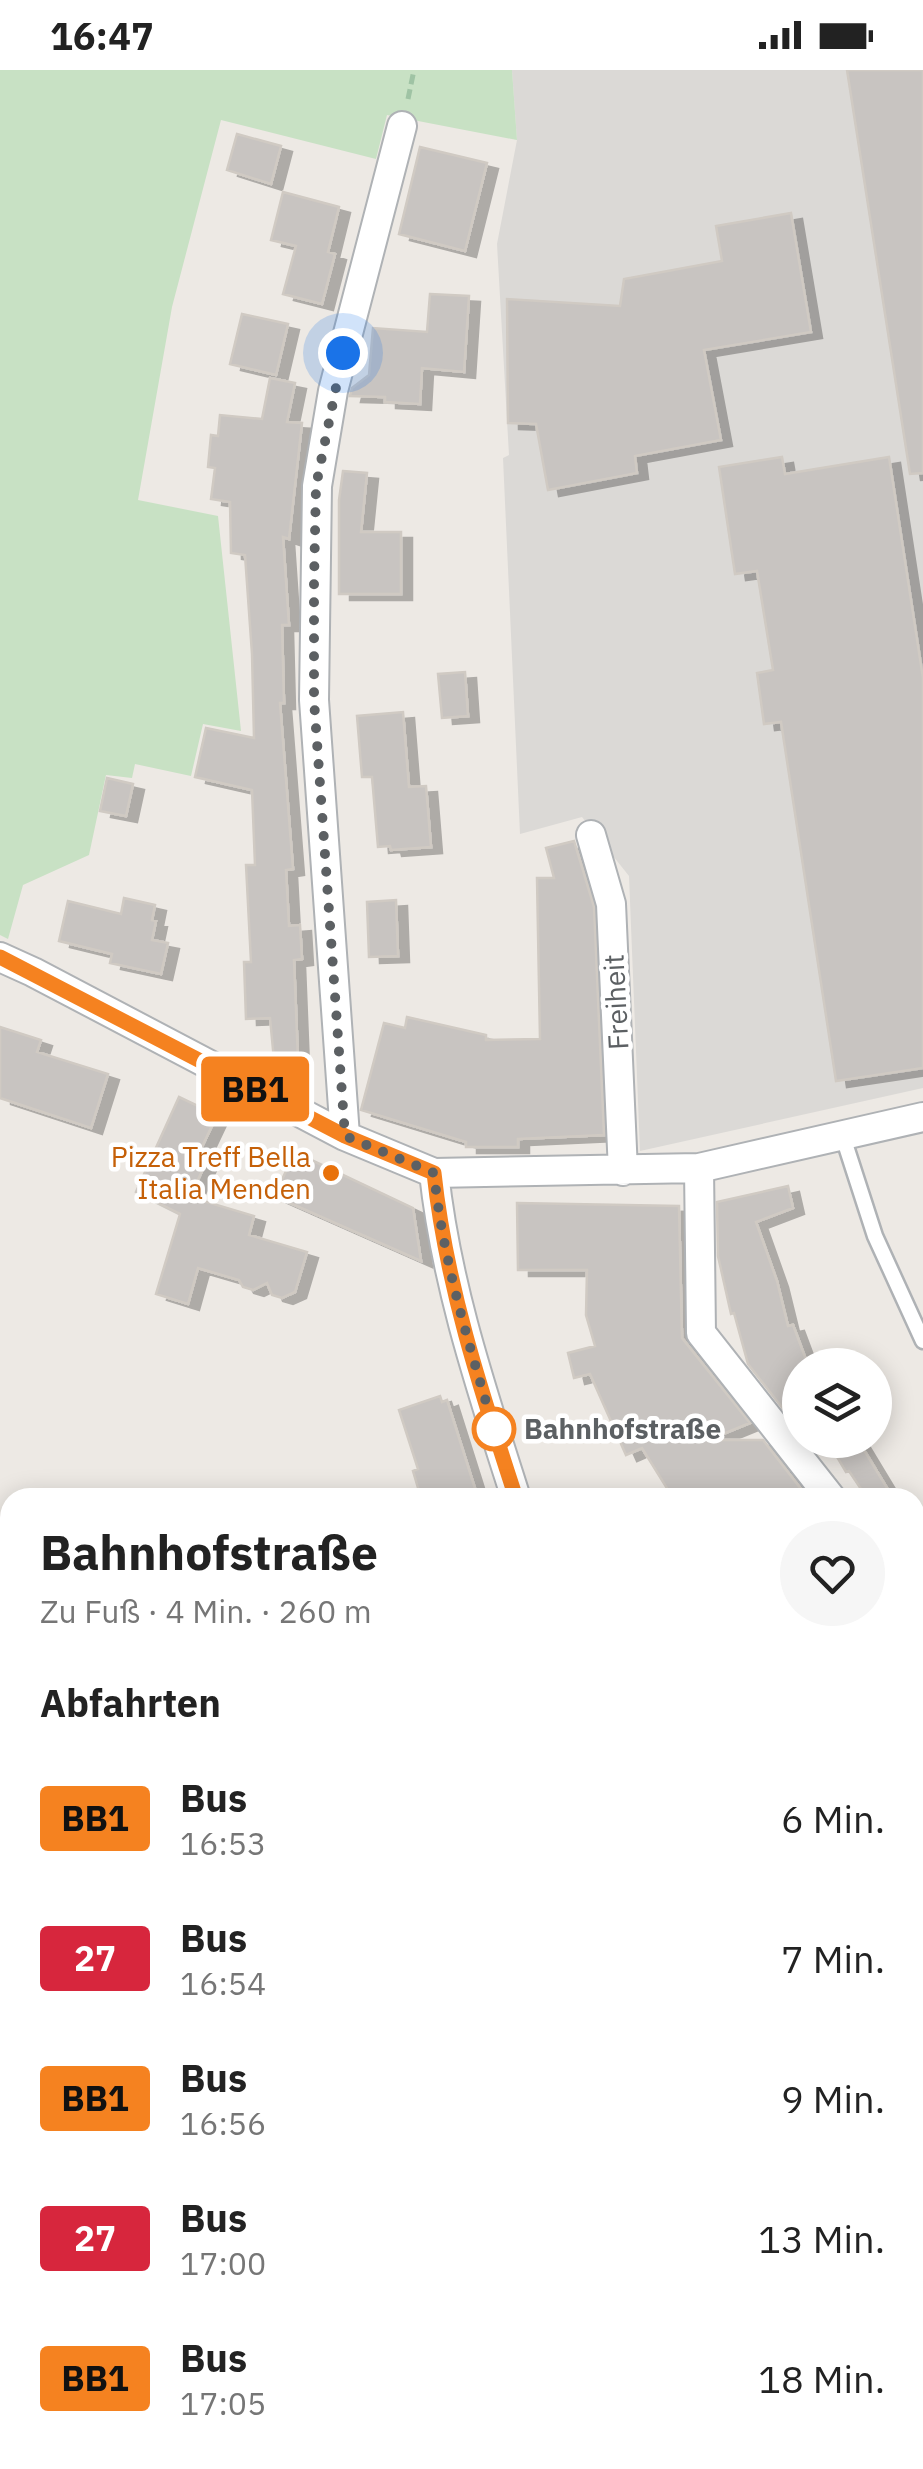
<!DOCTYPE html>
<html lang="de">
<head>
<meta charset="utf-8">
<style>
  body { margin:0; font-family:"IBM Plex Sans",sans-serif; background:#f6f6f6; color:#222; height:100vh; display:flex; flex-direction:column; font-size:38px; white-space:nowrap }
  * { box-sizing:border-box; margin:0 }
  p { font-size:32px; color:#767676 }
  .icon { flex:none; width:55px; height:55px; fill:none; stroke:currentColor; stroke-width:2; stroke-linecap:round; stroke-linejoin:round }
  .map { position:relative; flex:1; overflow:hidden }
  .details { position:absolute; left:0px; top:1418px; width:925px; height:982px; display:flex; flex-direction:column; background:#fff; border-radius:30px 30px 0 0; box-shadow:0 5px 25px #0003 }
  .details>* { flex:none }
  .badge { padding:0 20px; border-radius:8px; font-size:35px; line-height:65px }
  .tools { position:absolute; left:782px; top:1278px; display:grid; gap:20px }
  .tools a { display:grid; place-items:center; width:110px; height:110px; border-radius:50%; background:#fff; box-shadow:0 5px 25px #0003; font-size:50px }
  .you { position:absolute; width:50px; height:50px; margin:-25px; border:8px solid #fff; border-radius:50%; background:#1a73e8; box-shadow:0 0 0 15px #1a73e833 }
  .map>.badge { position:absolute; translate:-50% -50%; box-shadow:0 0 0 5px #fff }
  h2 { padding:0 40px; font-size:38px; line-height:90px }
  .round { display:grid; place-items:center; flex:none; width:105px; height:105px; border-radius:52px; background:#f6f6f6 }
  .head { display:flex; align-items:center; justify-content:space-between; height:170px; padding:0 40px }
  h1 { font-size:48px; font-weight:700; line-height:75px }
  ul { padding:0; list-style:none }
  li { display:flex; align-items:center; gap:30px; height:140px; padding:0 40px }
  li div { flex:1 }
  li b { display:block; font-size:38px }
  li em { font-style:normal }
  li .badge { min-width:110px; font-weight:700; text-align:center }
  .status { display:flex; justify-content:space-between; align-items:center; height:70px; padding:0 50px; background:#fff; direction:ltr }
  .status svg { height:28px; fill:currentColor }
  .map>svg:first-child { display:block }
  .industrial { fill:#dbd9d6 }
  .green { fill:#c8e1c4 }
  .building { fill:#c8c4c1; stroke:#d0cac3; stroke-width:2.5; filter:url(#shadow) }
  .lines { fill:none; stroke-linecap:round; stroke-linejoin:round }
  .lane-casing { stroke:#afb2b5; stroke-width:19 }
  .street-casing { stroke:#afb2b5; stroke-width:32 }
  .path { stroke:#9fc3a4; stroke-width:5; stroke-dasharray:10 5; stroke-linecap:butt }
  .lane { stroke:#fff; stroke-width:14 }
  .street { stroke:#fff; stroke-width:28 }
  .line-casing { stroke:#fff; stroke-width:22 }
  .line { stroke:#f58220; stroke-width:15 }
  .walk { stroke:#5c6063; stroke-width:10; stroke-dasharray:0 18 }
  .food-dot { fill:#e8710a; stroke:#fff; stroke-width:4 }
  .stop-dot { fill:#fff; stroke:#f58220; stroke-width:5 }
  .labels { text-anchor:middle; stroke-width:9; stroke-linejoin:round; paint-order:stroke }
  .street-label { font-size:28px; fill:#5c6063; stroke:#fff }
  .food-label { font-size:28px; fill:#c56008; stroke:#fff; text-anchor:end }
  .stop-label { font-size:28px; font-weight:bold; fill:#5c6063; stroke:#fff; text-anchor:start }
</style>
</head>
<body>
<div class="status"><b>16:47</b><svg viewBox="0 0 49 12"><path d="M0 12V9h3v3zM5 12V6h3v6zM10 12V3h3v9zM15 12V0h3v12zM26 1h20v11H26zM47 4h2v5h-2z"/></svg></div>
<div class="map">
<svg width="923" height="2399" viewBox="0 0 923 2399">
  <defs>
    <filter id="shadow"><feDropShadow dx="11" dy="6" stdDeviation="0" flood-color="#0004"/></filter>
  </defs>
  <rect width="100%" height="100%" fill="#ede9e4"/>
  <path class="industrial" d="M512,0h411v1018l-283,63 -11,-275 -47,-59 -62,17 -17,-376 6,-3 -12,-211 20,-104z"/>
  <path class="green" d="M0,0h512l5,70 -130,-25 -11,44 -155,-39 -49,187 -34,193 80,16 23,215 -38,-7 -12,52 -56,-12 -3,14 -26,-3 -17,80 -66,30 -15,54 -8,-4z"/>
  <path class="building" d="M847,0h76v403l-13,1z
    M237,64l44,12 -10,38 -44,-14z
    M420,77l67,16 -22,88 -66,-17z
    M283,122l56,15 -11,45 7,2 -13,50 -39,-10 13,-48 -25,-6z
    M791,143l20,119 -107,18 17,90 -86,16 2,17 -89,17 -12,-66 -28,-1 -1,-124 113,7 4,-27 98,-18 -6,-35z
    M430,224l39,2 -5,76 -42,-4 -2,36 -35,-2v-5l-35,-1 2,-8 17,-13 4,-47 54,4z
    M242,244l46,10 -12,51 -46,-11z
    M270,308l25,5 -8,39 15,1 -13,116 -6,-2 6,88h-7l2,78h-4l13,166 -7,1 3,56 11,-1 2,34 -8,1 4,100h-24l-4,-42 -24,1 -2,-57h7l-5,-97h9l-3,-75 -57,-13 11,-49 48,10 -2,-84 -7,-99 -14,-2 -1,-51 -19,-3 4,-31 -7,-1 3,-32 7,1 2,-21 42,4z
    M782,387l3,17 104,-17 34,221v390l-87,13 -55,-359 -17,2 -7,-51 16,-3 -16,-99 -22,3 -16,-107z
    M343,401l24,2 -6,59h40v62h-62v-94z
    M465,602l3,44 -26,2 -4,-44z
    M403,642l6,75 17,-1 5,61 -40,3 -1,-4 -12,1 -6,-70h-10l-5,-61z
    M107,708l26,6 -7,32 -26,-5z
    M574,771l20,66 10,228 -86,4v8h-52v-5l-105,-32 23,-87 21,5 2,-11 79,18v5l54,-1 -3,-161h17l-8,-30z
    M124,828l31,7 -3,15 4,1 -4,19 16,3 -7,31 -51,-11 2,-9 -53,-13 9,-40 53,13z
    M396,830l2,56 -29,1 -2,-55z
    M0,957l41,13 -4,12 71,22 -17,54 -91,-30z
    M179,1027l38,18 -17,36 9,5 -19,41 64,19 -5,19 58,17 -12,40 -13,6 -10,-3 -5,-12 -14,7 -10,-3 -4,-7 -41,-12 -10,36 -32,-10 24,-80 -44,-22z
    M305,1087l108,51 8,53 -147,-65 16,-33 9,5z
    M788,1116l5,22 -37,14 21,59 11,45 5,-1 15,40h-8v11l-9,3 9,24 -16,7 -36,-46 -14,-51 -3,1 -13,-58 -1,-54z
    M517,1133l162,3 3,132 68,85 -42,17h55l45,58h-135l-31,-50 -16,7 -36,-81 -16,4 -6,-25 27,-7 -9,-31 1,-45h-69z
    M440,1326l2,6 5,-2 31,98h-57l-8,-27 5,-2 -19,-59z
    M827,1370h31l35,58h-26l-18,-27 -3,1z"/>
  <g class="lines">
    <defs>
      <path id="lane" d="M843,1067l32,99 48,105
        M5,2212l5,1
        M0,2236l10,1
        M0,2275l10,1
        M303,2396l1,3"/>
      <path id="street" d="M591,765l20,69 12,267
        M0,887l33,15 312,164 89,37 265,-5 224,-51
        M345,1066l-31,-436 3,-214 16,-95 69,-265
        M699,1098l2,165 130,165
        M434,1103c12,112 48,218 82,325
        M915,1547l8,17
        M0,1903l10,2
        M915,2202l8,7
        M0,2399h7
        M37,2399l1,-9
        M896,2399l18,-9"/>
    </defs>
    <use href="#lane" class="lane-casing"/>
    <use href="#street" class="street-casing"/>
    <path class="path" d="M408,29l6,-29"/>
    <use href="#lane" class="lane"/>
    <use href="#street" class="street"/>
  </g>
  <g class="lines">
    <defs>
      <path id="line" d="M0,887l345,179 89,37c12,112 47,218 82,325"/>
    </defs>
    <use href="#line" class="line-casing"/>
    <use href="#line" class="line"/>
    <path class="walk" d="M343,283l-27,133 -2,97v117l31,436 89,37c9,89 35,171 60,256"/>
  </g>
  <circle class="food-dot" cx="331" cy="1103" r="10"/>
  <circle class="stop-dot" cx="494" cy="1359" r="20"/>
  <g class="labels">
    <g class="street-label">
      <text transform="translate(616 932) rotate(-93)" y="10">Freiheit</text>
    </g>
    <g class="food-label">
      <text x="311" y="1097">Pizza Treff Bella<tspan x="311" dy="32">Italia Menden</tspan></text>
    </g>
    <g class="stop-label">
      <text x="524" y="1369">Bahnhofstraße</text>
    </g>
  </g>
</svg>
<div class="tools">
<a><svg class="icon" aria-label="layers" viewBox="0 0 24 24"><path d="M12 4l9 5-9 5-9-5zM3 14l9 5 9-5"/></svg></a>
</div>
<div class="you" style="left:343px;top:283px"></div>
<b class="badge" style="left:255px;top:1019px;background:#f58220;color:#111">BB1</b>
<section class="details">
<div class="head"><div><h1>Bahnhofstraße</h1><p>Zu Fuß · 4 Min. · 260 m</p></div><a class="round"><svg class="icon" aria-label="heart" viewBox="0 0 24 24"><path d="M12 20l-8-8c-3-5 5-10 8-4 3-6 11-1 8 4z"/></svg></a></div>
<h2>Abfahrten</h2>
<ul>
<li><span class="badge" style="background:#f58220;color:#111">BB1</span><div><b>Bus</b><p>16:53</p></div><em>6 Min.</em></li>
<li><span class="badge" style="background:#d7263d;color:#fff">27</span><div><b>Bus</b><p>16:54</p></div><em>7 Min.</em></li>
<li><span class="badge" style="background:#f58220;color:#111">BB1</span><div><b>Bus</b><p>16:56</p></div><em>9 Min.</em></li>
<li><span class="badge" style="background:#d7263d;color:#fff">27</span><div><b>Bus</b><p>17:00</p></div><em>13 Min.</em></li>
<li><span class="badge" style="background:#f58220;color:#111">BB1</span><div><b>Bus</b><p>17:05</p></div><em>18 Min.</em></li>
</ul>
</section>
</div>
</body>
</html>
